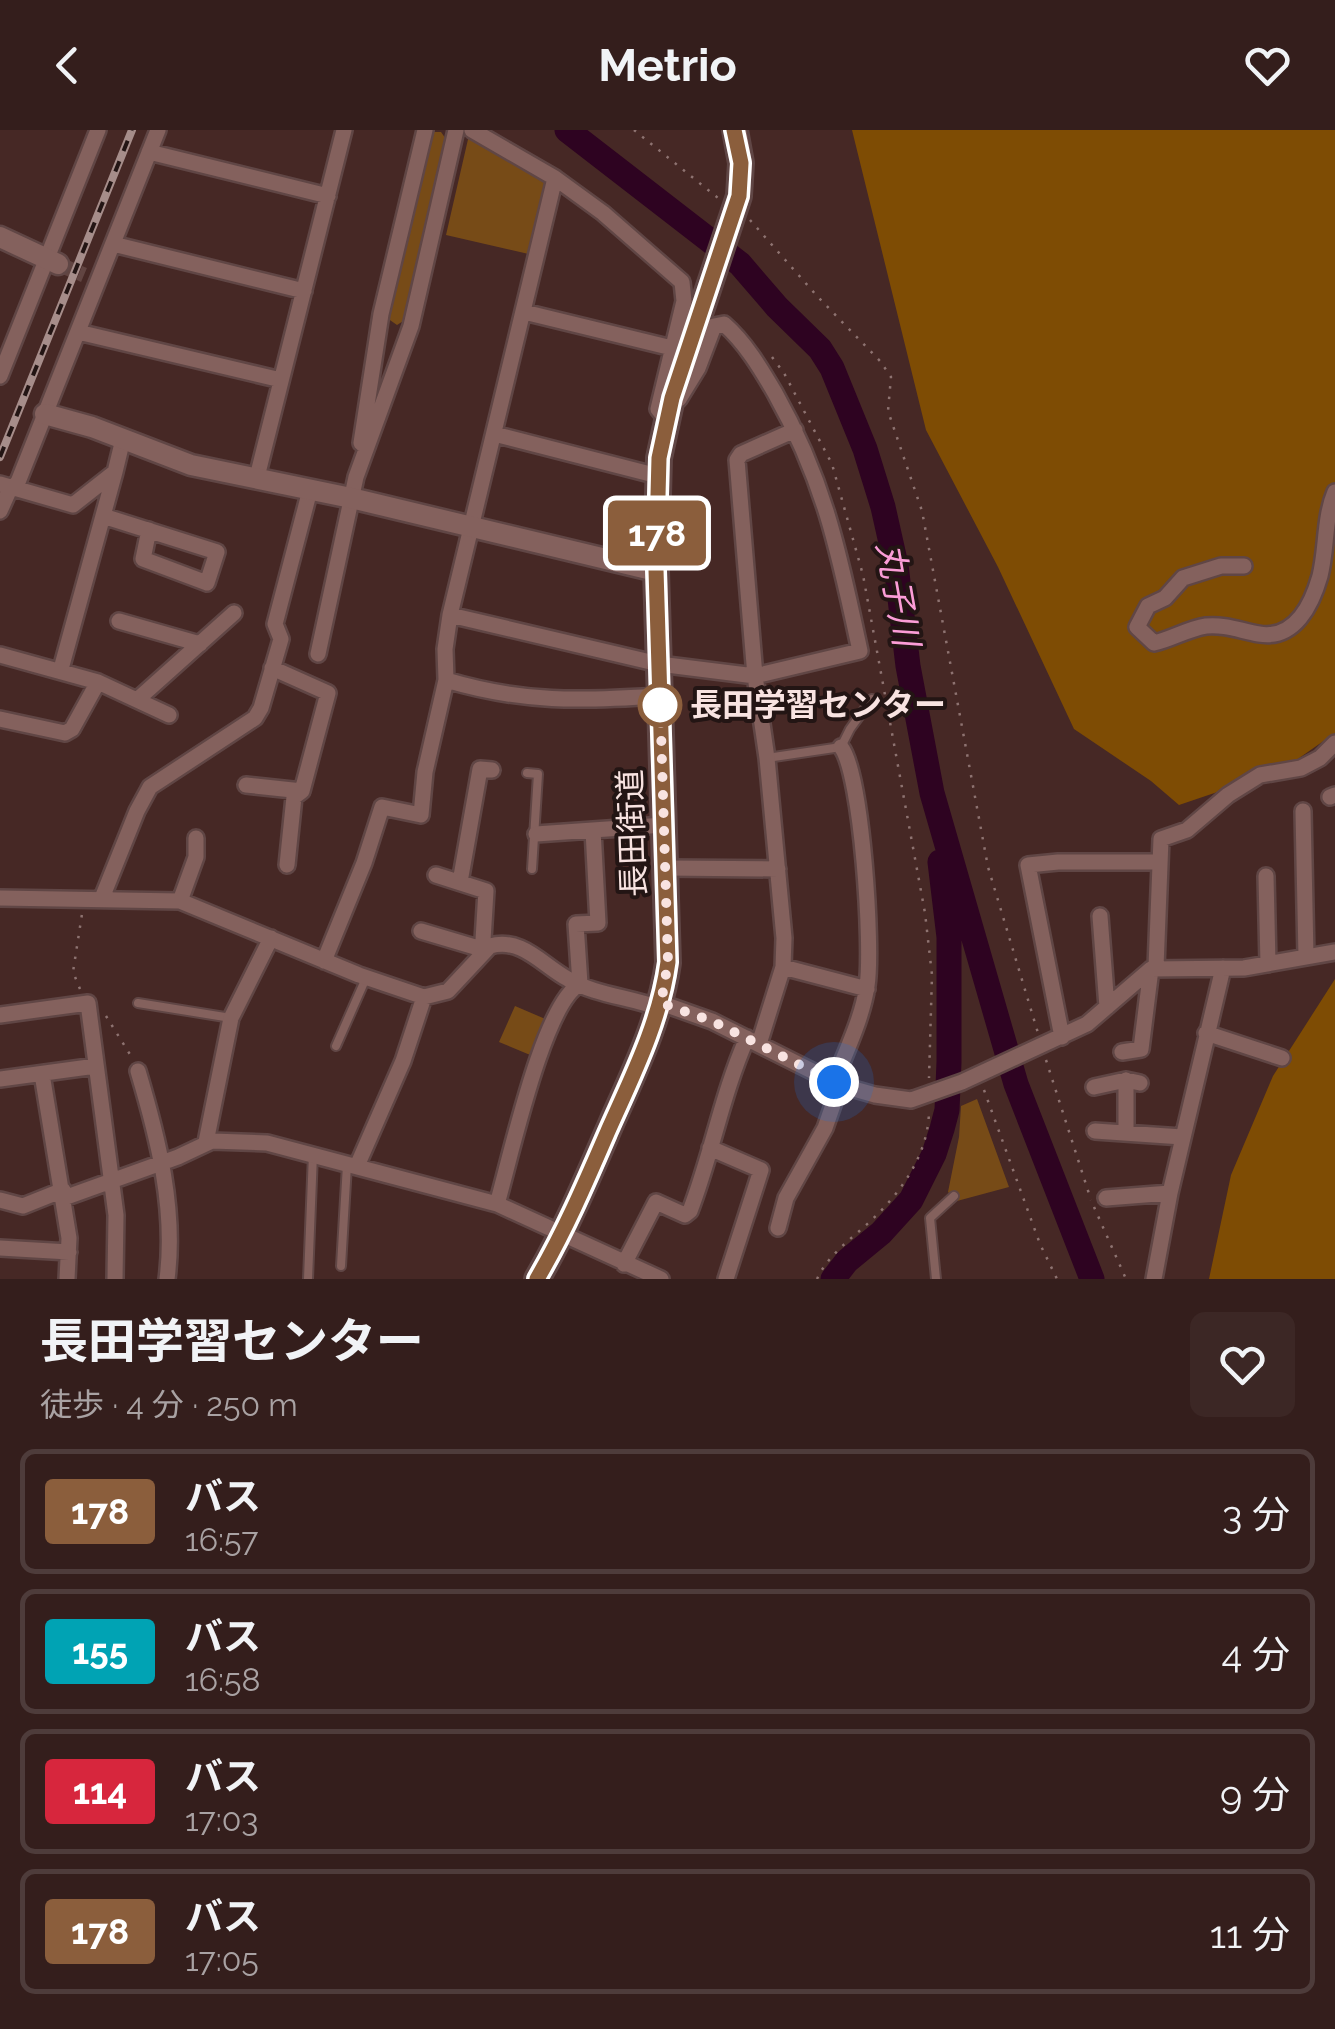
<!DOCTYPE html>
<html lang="ja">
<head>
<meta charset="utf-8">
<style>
  body { margin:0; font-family:Raleway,"Noto Sans JP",sans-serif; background:#3c2725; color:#f1f3f6; height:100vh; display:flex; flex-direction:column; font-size:38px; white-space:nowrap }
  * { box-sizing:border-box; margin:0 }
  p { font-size:32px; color:#a9a2a3 }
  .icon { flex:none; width:55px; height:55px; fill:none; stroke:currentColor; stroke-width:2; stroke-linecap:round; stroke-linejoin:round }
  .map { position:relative; height:1149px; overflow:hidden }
  .panel { display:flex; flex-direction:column; background:#341e1c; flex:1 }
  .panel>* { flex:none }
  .badge { padding:0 20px; border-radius:8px; font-size:35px; line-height:65px }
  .you { position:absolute; width:50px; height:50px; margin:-25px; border:8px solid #fff; border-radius:50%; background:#1a73e8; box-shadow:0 0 0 15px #1a73e833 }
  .map>.badge { position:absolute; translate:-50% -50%; box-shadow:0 0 0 5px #fff }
  .round { display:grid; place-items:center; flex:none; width:105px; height:105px; border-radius:15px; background:#3c2725 }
  .headline { display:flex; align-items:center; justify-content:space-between; height:170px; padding:0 40px }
  h1 { font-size:48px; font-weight:700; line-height:75px }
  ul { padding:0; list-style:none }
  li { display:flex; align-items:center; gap:30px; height:125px; margin:0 20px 15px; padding:0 20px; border:5px solid #4e3c3b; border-radius:15px }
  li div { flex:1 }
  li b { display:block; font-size:38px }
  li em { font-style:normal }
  li .badge { min-width:110px; font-weight:700; text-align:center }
  header { display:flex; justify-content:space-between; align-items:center; height:130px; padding:0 40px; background:#341e1c; font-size:45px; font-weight:700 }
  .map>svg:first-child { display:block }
  .green { fill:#774b17 }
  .forest { fill:#7e4c04 }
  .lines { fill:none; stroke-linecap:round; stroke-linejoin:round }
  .river { stroke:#2e0321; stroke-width:25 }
  .minor-tunnel { stroke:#614441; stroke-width:15; stroke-dasharray:15 8; stroke-linecap:butt }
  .service-casing { stroke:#604645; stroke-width:12 }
  .minor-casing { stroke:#604645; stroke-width:20 }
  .tertiary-casing { stroke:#604645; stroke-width:25 }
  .secondary-casing { stroke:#604645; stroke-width:28 }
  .path { stroke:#8e7371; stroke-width:2.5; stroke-dasharray:2.5 8; stroke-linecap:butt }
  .service { stroke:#84615d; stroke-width:8 }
  .minor { stroke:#84615d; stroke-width:15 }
  .tertiary { stroke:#84615d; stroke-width:20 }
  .secondary { stroke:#84615d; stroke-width:22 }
  .rail-casing { stroke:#a68d8a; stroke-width:8 }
  .rail { stroke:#231514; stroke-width:4; stroke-dasharray:11; stroke-linecap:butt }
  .line-casing { stroke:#fff; stroke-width:22 }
  .line { stroke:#8b5e3c; stroke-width:15 }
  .walk { stroke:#f8e3e1; stroke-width:10; stroke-dasharray:0 18 }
  .stop-dot { fill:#fff; stroke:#8b5e3c; stroke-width:5 }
  .labels { text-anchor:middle; stroke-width:8; stroke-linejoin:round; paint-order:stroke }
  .stop-label { font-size:32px; font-weight:bold; fill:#f8e3e1; stroke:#231514; text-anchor:start }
  .street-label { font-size:32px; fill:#f8e3e1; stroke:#231514 }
  .water-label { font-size:35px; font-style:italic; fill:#fb9dd7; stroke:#231514 }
</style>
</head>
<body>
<header><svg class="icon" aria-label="back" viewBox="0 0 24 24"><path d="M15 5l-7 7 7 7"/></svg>Metrio<svg class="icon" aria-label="heart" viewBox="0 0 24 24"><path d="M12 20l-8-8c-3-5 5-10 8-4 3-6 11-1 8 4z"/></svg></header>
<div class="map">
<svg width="1335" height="1149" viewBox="0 0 1335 1149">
  <rect width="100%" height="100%" fill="#462825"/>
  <path class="green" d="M434,2h7l7,10 -40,176 -11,7 -10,-7 42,-182z
    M469,5l81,48 -17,72 -87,-20z
    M515,876l35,15 -15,36 -36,-15z
    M977,969l32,88 -52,14 -9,-9 11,-55 2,-31z"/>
  <path class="forest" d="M852,0h483v603l-53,37 -103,35 -28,-24 -77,-52 -76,-162 -72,-137z
    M1335,849v300h-126l22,-104 42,-99z"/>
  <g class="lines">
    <path class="river" d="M567,0l173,134 37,43 43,42 12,19 33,81 18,58 13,58 12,101 24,127 84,291 76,195
      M833,1149l14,-18 34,-28 30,-33 23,-46 8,-25 5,-19 2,-48v-125l-9,-75"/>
    <path class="minor-tunnel" d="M58,134l26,11"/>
    <defs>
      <path id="service" d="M767,628l74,-11 9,-18 22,-30
        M527,643l11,1 -6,95
        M138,873l93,15
        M336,916l30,-68
        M341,1136l6,-101
        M308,1149l5,-125
        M936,1149l-6,-61 24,-22"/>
      <path id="minor" d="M472,0l83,48 48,35 79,69 2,19 -26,108 8,10
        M149,22l179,44
        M555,48l-105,437 209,49 96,12 105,-25c-21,-98 -35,-169 -85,-258 -14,-24 -30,-51 -51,-69l-10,2 -16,42 -19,31
        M113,114l191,47
        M524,182l148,36
        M78,202l203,48
        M0,246l98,-246
        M494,304l164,42
        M361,313l20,-129 44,-184
        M257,347l87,-347
        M0,354l73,21 42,-33 8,-33
        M0,381l9,-20 9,-9 140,-352
        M103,386l114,36 -10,31 -64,-24 6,-29
        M1244,436h-23l-38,12 -18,20 -17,8 -11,21 17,16c18,-4 33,-14 52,-17 19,-2 35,5 53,8 36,6 53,-30 61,-58 7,-28 4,-58 15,-84
        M119,491l81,23
        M318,524l38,-177 55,-151 45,-196
        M0,525l98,27 71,33
        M272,538l56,25 -26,98 -8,6 -7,68
        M61,539l54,-197
        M446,550l-1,-31 5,-34
        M138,569l96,-86
        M0,589l65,14 7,-4 26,-47
        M246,655l56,6
        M1330,667l5,-2
        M1303,681l3,146
        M536,704l128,-9
        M666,738l112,1
        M436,745l50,16 -3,49 4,8
        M1266,746l2,88
        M460,752l20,-113 12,1
        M0,768l180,3 179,74 65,22 24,-6 42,-45c32,-9 52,19 78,33 27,16 62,18 91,29
        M102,768l35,-87 13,-24 105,-69 6,-10 20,-69 -6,-15 35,-134
        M180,771l16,-44v-19
        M1100,786l7,91
        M421,801l64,19
        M324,831l40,-98 18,-56 39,8 4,-43 21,-92c77,23 134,21 214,16
        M783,837l84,22
        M1156,837l5,-128 26,-9 41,-35 32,-20 41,-7 19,-10 15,-15
        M661,873l51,18 128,64 35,10 36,5 51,-18 125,-58 64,-55 93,-1 91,-16
        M0,885l88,-12 28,212 -1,64
        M1206,903l76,25
        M1062,907l-34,-172 30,-3h101
        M759,914l24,-77 1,-29 -17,-180 -12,-82 -18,-216 4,-6 54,-24
        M1122,922l19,-3 10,-80
        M138,941c20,67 38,138 29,208
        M42,944l27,164 -2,41
        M0,949l96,-13
        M1126,950v53
        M834,952c12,-31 28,-63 33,-96 6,-38 -5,-212 -26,-239
        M1094,957l32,-7 14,3
        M1095,1001l87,6
        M206,1012l25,-124 40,-80
        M710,1018l51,22 -35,109
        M357,1036l46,-105 21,-64
        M64,1068l114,-41 34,-16 55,2 230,61 164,75
        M1106,1068l64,-5
        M0,1070l23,6 40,-16
        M497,1074c13,-44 46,-200 83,-220l-4,-60 22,-1 -5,-93
        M778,1098l8,-30 39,-70 15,-43
        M0,1118l69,4
        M624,1134l32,-62 29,13 5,-4c22,-57 32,-117 57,-173
        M1154,1149l16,-86 53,-225"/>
      <path id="tertiary" d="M0,107l58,27
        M45,284l47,13 99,38 160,33 305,73"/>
      <path id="secondary" d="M537,1149c29,-50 51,-102 74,-155 23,-52 49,-104 57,-161l-12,-392 3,-113 13,-60 67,-202 2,-33 -6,-33"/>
    </defs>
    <use href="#service" class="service-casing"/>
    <use href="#minor" class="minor-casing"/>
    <use href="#tertiary" class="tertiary-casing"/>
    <use href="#secondary" class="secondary-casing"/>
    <path class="path" d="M634,0l84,68
      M750,90l67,76 63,65 11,16 -3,34 34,100 66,356 50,166
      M772,227l12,16 48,91 31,111 62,338 7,62 -3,103
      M80,859l-7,-17 9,-58
      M106,886l25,40
      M1046,930l45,140
      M984,960l56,154 17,35
      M1094,1077l32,72
      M817,1149c10,-22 30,-37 48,-53 33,-29 64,-70 64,-116"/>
    <use href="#service" class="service"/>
    <use href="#minor" class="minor"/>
    <use href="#tertiary" class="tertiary"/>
    <use href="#secondary" class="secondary"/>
    <defs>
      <path id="rail" d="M0,327l132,-327"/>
    </defs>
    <use href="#rail" class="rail-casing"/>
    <use href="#rail" class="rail"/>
  </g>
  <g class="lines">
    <defs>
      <path id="line" d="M537,1149c28,-48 49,-97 71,-148 24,-54 52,-109 60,-169l-12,-392 3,-112 13,-60 67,-202 2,-33 -7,-33"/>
    </defs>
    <use href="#line" class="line-casing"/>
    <use href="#line" class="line"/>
    <path class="walk" d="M660,575v-9l8,266 -7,41 51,18 122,61"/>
  </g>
  <circle class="stop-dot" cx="660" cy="575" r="20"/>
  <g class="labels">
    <g class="stop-label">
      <text x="690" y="586">長田学習センター</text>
    </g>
    <g class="street-label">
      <text transform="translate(632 703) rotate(-92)" y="11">長田街道</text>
    </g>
    <g class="water-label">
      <text transform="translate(898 464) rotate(80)" y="12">丸子川</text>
    </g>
  </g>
</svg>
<div class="you" style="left:834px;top:952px"></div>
<b class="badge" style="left:657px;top:403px;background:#8b5e3c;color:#fff">178</b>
</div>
<section class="panel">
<div class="headline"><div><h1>長田学習センター</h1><p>徒歩 · 4 分 · 250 m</p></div><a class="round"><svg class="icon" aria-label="heart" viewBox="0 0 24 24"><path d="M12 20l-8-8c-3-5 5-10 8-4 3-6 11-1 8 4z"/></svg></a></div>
<ul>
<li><span class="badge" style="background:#8b5e3c;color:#fff">178</span><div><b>バス</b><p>16:57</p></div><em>3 分</em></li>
<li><span class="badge" style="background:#00a3b4;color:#fff">155</span><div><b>バス</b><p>16:58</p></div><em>4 分</em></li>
<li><span class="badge" style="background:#d7263d;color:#fff">114</span><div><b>バス</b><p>17:03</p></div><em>9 分</em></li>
<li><span class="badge" style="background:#8b5e3c;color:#fff">178</span><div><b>バス</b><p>17:05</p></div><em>11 分</em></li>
</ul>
</section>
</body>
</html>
